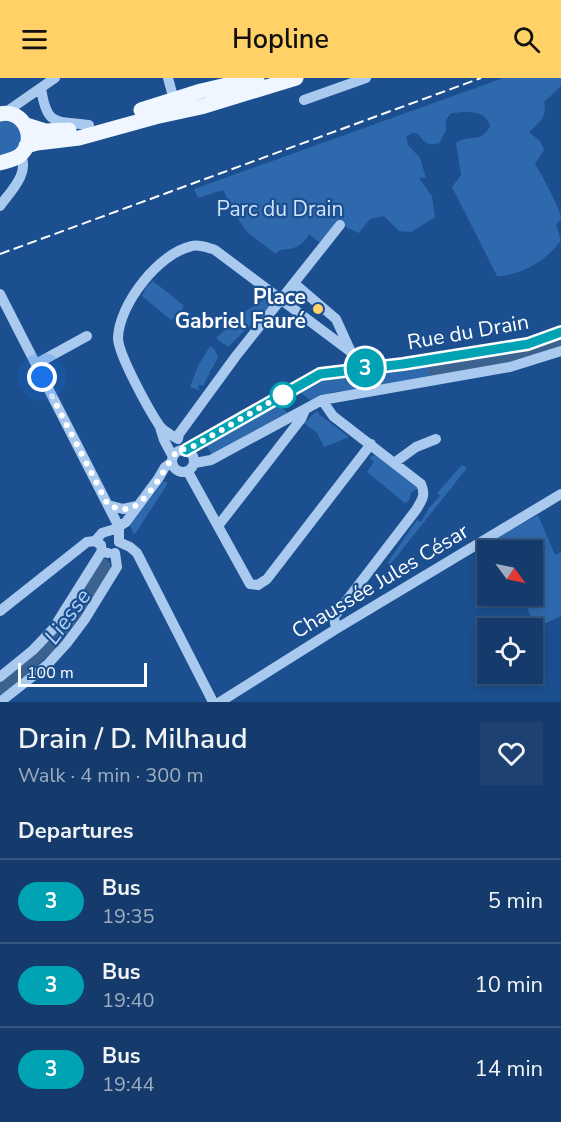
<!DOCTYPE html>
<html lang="en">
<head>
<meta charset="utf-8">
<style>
  body { margin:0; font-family:"Nunito Sans",sans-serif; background:#1d4271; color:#f1f3f6; height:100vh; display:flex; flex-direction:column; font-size:22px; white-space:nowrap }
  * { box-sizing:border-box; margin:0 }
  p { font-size:20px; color:#9dadc1 }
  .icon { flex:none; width:33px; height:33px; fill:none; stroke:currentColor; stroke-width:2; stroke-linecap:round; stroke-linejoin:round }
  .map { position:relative; height:624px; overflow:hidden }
  .details { display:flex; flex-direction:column; background:#143b6b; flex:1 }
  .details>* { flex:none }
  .badge { padding:0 12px; border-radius:20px; font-size:21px; line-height:39px }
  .needle { width:39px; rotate:123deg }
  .controls { position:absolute; left:477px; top:462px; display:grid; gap:12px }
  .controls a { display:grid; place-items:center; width:66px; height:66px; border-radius:0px; background:#143b6b; box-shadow:0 3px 9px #0003,0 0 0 2px #33557e; font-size:30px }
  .scale { position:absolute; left:18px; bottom:15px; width:129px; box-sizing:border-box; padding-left:6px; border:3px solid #fff; border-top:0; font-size:16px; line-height:21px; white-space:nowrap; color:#fff; -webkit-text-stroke:4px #1b4f8f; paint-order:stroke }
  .you { position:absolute; width:30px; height:30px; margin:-15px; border:4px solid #fff; border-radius:50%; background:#1a73e8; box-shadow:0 0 0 9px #1a73e833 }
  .map>.badge { position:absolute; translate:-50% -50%; box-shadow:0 0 0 3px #fff }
  h2 { padding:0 18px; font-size:22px; line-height:54px }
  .round { display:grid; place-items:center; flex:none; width:63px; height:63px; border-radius:0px; background:#1d4271 }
  .head { display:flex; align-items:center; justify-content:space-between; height:102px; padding:0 18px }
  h1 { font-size:28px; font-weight:600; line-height:45px }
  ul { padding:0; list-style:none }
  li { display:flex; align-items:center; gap:18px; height:84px; padding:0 18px; border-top:2px solid #33557e }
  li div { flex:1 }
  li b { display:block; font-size:22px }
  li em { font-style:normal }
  li .badge { min-width:66px; font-weight:700; text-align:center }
  header { display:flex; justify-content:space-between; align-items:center; height:78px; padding:0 18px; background:#ffd166; color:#111; font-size:27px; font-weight:600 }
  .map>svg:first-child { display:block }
  .green { fill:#2e69ad }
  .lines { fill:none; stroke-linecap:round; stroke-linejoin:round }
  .river { stroke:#3c6290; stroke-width:15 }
  .minor { stroke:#a9c9ee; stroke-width:10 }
  .major { stroke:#f0f6ff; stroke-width:15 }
  .rail { stroke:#fff; stroke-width:2; stroke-dasharray:10 4.5; stroke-linecap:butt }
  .line-casing { stroke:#fff; stroke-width:14 }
  .line { stroke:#00a3b4; stroke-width:9 }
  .walk { stroke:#fff; stroke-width:6; stroke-dasharray:0 10.8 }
  .poi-dot { fill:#ffd166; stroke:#1b4f8f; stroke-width:2 }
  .stop-dot { fill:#fff; stroke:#00a3b4; stroke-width:3 }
  .labels { text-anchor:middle; stroke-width:4.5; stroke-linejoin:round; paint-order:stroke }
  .park-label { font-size:21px; fill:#cfe3fa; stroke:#1b4f8f }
  .poi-label { font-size:21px; font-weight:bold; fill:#fff; stroke:#1b4f8f; text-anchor:end }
  .street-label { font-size:21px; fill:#fff; stroke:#1b4f8f }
  .water-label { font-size:22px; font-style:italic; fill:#b5d3f5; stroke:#1b4f8f }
</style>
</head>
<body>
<header><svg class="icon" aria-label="menu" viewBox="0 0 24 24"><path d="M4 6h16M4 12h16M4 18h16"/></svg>Hopline<svg class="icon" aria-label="search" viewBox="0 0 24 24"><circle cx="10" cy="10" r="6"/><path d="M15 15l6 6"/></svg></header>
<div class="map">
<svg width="561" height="624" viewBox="0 0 561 624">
  <rect width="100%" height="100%" fill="#1b4f8f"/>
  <path class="green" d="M503,0h58v8l-17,16c4,15 -5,21 -15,30l11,9 4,9 -9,14c5,7 26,47 26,53 0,2 -4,7 -5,8l5,15c-13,20 -41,36 -64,36l-45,-89 9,-12 -5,-32c13,-10 25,2 34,-17 -5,-18 -24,-14 -39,-13l-5,7v11l-7,12c-11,3 -14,0 -21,-9l-6,-1 -6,4 2,8 12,13 6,20h-7l13,18 3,21 -24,15 -12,-1 -15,-15 -14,3 -11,14 -12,-5 -4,-6 -19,24 -15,-12c-7,13 -15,15 -29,16l-4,4 -28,-21 -13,-18 -12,-25 -25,8 -4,-9z
    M8,40l15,13 -3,16 -20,10v-38z
    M153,203l30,24c0,8 -4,13 -12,15l-29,-24 4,-9z
    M265,221l4,1v7l-41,40 -12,-9 25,-24z
    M210,268l5,4 3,7 -15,29 -4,-1 -1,3 4,3 -12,-4 8,-21z
    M437,285l2,12 -73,14 -3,-17z
    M354,295l2,13 -1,4 -22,2 -23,8 -13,-10 22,-10z
    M275,325l13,10 -76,42 -8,-13z
    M317,333l3,4 29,22 -25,10 -7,-14 -13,-10z
    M374,377l5,1 39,32 -7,5 -2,8 -4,2 -38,-31 7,-10 -5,-4z
    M462,387l5,3 -78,98 -1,-4 29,-42 4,2 8,-14 11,-12 -3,-3z
    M164,403l4,2 -33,51 -2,-1 -3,-8z
    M538,437l17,40 6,-3v64l-25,12 -14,-32h10v-46h-29l-6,-12z"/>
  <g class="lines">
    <path class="river" d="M436,292l96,-18 29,-15
      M0,609l49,-42 23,-29 31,-50"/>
    <path class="minor" d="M168,0l6,22
      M41,10c6,40 15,32 48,37
      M304,22l62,-22
      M6,34l49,-34
      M0,128c10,-14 31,-34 20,-51
      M295,206l41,35 15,33
      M0,216l119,233v15l11,5 7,6 76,149
      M36,286l51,-28
      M322,322l11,16 88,68c5,11 1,16 -5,26l-82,107 2,12
      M160,349l4,13 9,17
      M178,361c-7,-4 -15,-8 -19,-14 -10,-15 -41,-71 -41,-87 1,-34 41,-85 74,-92 7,-2 16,2 23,4l136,102 7,17 4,24
      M178,361l1,-5 57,-78 104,-131
      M172 383a11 11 0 1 1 22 0a11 11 0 1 1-22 0Z
      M186,372l134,-76 83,-10 125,-20 33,-12
      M195,385l16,-3 111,-60 188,-33 51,-16
      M394,385l22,-16 20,-8
      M188,394l62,112 8,1 9,-6 104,-135
      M108,427l15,4 14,-3
      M218,448l83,-107 4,-9
      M108,475l-6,-2 -1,-6 -6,-4 7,-8 13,-4 11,-7 32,-43 7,-12 7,-5
      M0,533l87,-69 8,-1
      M0,599l33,-27 20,-21 49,-78
      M0,624l47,-37 20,-22 18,-24 32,-52 -2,-14
      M220,624l116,-73 225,-135"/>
    <path class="major" d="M141,32l60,-19 56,-13
      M0,36c24,-6 39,27 19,42 -6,4 -13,5 -19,7
      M26,47l19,6 24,-1
      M26,68l11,-3 42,-5 76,-21 46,-10 95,-29"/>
    <path class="rail" d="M0,176l481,-176"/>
  </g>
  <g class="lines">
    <defs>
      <path id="line" d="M186,372l134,-76 83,-10 125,-20 33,-12"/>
    </defs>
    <use href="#line" class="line-casing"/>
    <use href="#line" class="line"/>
    <path class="walk" d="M42,299l66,128c6,2 12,5 18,4 20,-1 40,-44 51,-58l15,-4 99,-57 -8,5"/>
  </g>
  <circle class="poi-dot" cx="318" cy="231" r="6"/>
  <circle class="stop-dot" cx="283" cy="317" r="12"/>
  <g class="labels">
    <g class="park-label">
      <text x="280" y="138">Parc du Drain</text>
    </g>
    <g class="poi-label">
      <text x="306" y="226">Place<tspan x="306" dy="24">Gabriel Fauré</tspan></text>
    </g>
    <g class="street-label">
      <text transform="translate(468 254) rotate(-10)" y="7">Rue du Drain</text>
      <text transform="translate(380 503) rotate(-31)" y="7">Chaussée Jules César</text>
    </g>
    <g class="water-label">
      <text transform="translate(67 538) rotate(-54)" y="8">Liesse</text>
    </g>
  </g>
</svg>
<div class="controls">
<a><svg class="needle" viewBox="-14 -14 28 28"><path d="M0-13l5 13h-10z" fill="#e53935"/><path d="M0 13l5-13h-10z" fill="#9dadc1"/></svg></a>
<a><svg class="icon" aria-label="locate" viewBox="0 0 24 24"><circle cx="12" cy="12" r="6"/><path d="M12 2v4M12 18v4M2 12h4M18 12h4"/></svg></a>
</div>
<div class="scale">100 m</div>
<div class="you" style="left:42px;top:299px"></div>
<b class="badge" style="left:365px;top:290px;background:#00a3b4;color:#fff">3</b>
</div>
<section class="details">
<div class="head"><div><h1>Drain / D. Milhaud</h1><p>Walk · 4 min · 300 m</p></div><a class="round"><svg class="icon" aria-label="heart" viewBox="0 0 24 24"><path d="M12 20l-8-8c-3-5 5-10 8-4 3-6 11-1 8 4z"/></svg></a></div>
<h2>Departures</h2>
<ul>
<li><span class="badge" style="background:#00a3b4;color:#fff">3</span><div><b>Bus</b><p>19:35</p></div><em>5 min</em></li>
<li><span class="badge" style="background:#00a3b4;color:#fff">3</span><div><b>Bus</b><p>19:40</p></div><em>10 min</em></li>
<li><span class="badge" style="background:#00a3b4;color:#fff">3</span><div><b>Bus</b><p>19:44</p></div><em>14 min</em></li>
</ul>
</section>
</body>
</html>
